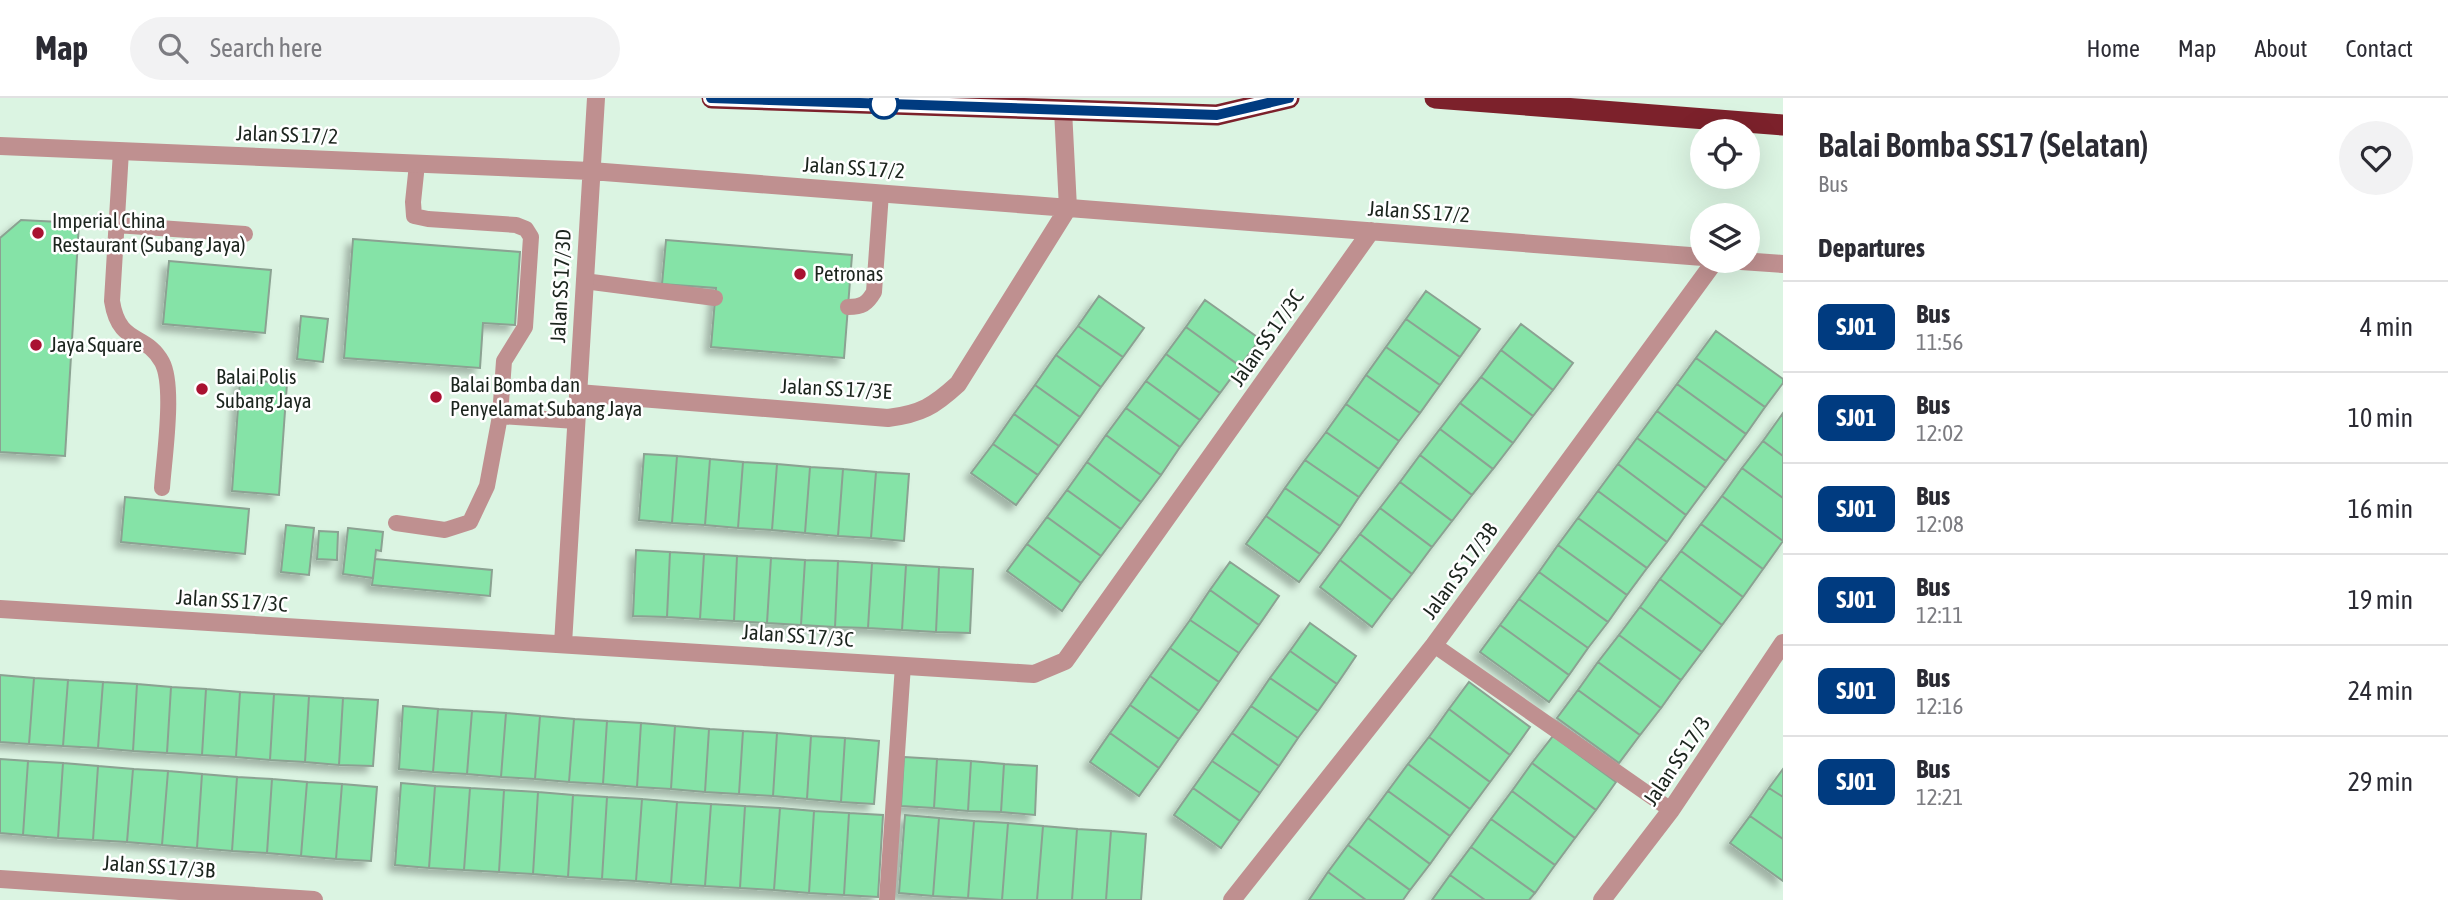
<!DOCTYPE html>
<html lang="en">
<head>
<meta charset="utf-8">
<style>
  body { margin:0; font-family:"Asap Condensed",sans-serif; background:#f2f2f3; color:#2b2b33; height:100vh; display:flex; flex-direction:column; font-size:26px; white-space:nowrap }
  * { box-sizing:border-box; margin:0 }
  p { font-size:23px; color:#7c7c81 }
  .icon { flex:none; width:38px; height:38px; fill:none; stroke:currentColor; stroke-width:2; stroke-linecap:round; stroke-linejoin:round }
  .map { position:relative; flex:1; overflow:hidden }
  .side { display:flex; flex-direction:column; background:#fff; width:665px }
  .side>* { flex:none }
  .badge { padding:0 14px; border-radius:10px; font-size:24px; line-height:46px }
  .controls { position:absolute; left:1690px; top:21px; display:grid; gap:14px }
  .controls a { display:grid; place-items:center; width:70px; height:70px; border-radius:50%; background:#fff; box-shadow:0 7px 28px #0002; font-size:35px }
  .map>.badge { position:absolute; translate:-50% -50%; box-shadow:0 0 0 4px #fff }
  h2 { padding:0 35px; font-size:26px; line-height:63px }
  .round { display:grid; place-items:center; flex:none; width:74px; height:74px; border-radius:37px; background:#f2f2f3 }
  .head { display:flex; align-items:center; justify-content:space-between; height:119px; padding:0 35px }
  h1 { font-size:33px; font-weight:600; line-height:52px }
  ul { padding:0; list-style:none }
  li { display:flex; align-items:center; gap:21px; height:91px; padding:0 35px; border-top:2px solid #e1e1e2 }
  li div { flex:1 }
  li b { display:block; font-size:26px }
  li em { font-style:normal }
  li .badge { min-width:77px; font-weight:700; text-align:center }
  header { display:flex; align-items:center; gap:42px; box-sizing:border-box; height:98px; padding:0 35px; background:#fff; border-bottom:2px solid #e1e1e2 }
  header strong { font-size:33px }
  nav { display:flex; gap:38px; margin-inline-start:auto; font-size:24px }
  .search { width:490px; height:63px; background:#f2f2f3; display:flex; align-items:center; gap:18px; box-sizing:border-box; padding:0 24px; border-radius:38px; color:#7c7c81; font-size:26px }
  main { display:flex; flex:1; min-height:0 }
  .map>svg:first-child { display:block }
  .building { fill:#85e3a7; stroke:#8ba292; stroke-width:2; filter:url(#shadow) }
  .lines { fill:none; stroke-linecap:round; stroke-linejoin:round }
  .lane { stroke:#bf9090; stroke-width:16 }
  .street { stroke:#bf9090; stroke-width:18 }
  .highway { stroke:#7c212b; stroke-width:21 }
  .line-casing { stroke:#fff; stroke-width:16 }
  .line { stroke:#003b80; stroke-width:10 }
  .stop-dot { fill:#fff; stroke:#003b80; stroke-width:3.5 }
  .poi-dot { fill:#a91231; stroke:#fff; stroke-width:2.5 }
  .labels { text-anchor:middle; stroke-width:5; stroke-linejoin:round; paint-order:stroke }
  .street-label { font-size:21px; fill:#1b241d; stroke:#fff }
  .poi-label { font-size:21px; fill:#1b241d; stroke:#fff; text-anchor:start }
</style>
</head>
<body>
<header>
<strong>Map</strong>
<div class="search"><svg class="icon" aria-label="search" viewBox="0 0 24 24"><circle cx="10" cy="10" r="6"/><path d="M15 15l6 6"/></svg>Search here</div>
<nav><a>Home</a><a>Map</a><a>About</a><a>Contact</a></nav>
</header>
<main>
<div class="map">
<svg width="1783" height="802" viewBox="0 0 1783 802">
  <defs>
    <filter id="shadow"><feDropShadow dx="-6" dy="6" stdDeviation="3.5" flood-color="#0004"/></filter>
  </defs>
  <rect width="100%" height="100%" fill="#dbf4e2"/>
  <path class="building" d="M21,122l58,3 -14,233 -65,-4v-214z
    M353,141l167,13 -5,73 -32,-2 -3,45 -136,-10z
    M666,142l186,15 -8,103 -133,-11 5,-59 -54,-4z
    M169,163l102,9 -6,63 -102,-9z
    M1426,193l54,38 -20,28 -54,-38z
    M1099,198l45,32 -21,29 -45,-31z
    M1205,202l55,39 -20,27 -54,-39z
    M301,218l27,3 -5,43 -26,-3z
    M1406,221l54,38 -20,28 -54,-38z
    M1521,226l52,39 -20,27 -52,-40z
    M1078,228l45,31 -22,30 -45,-32z
    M1186,229l54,39 -20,27 -54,-39z
    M1716,233l67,48v4l-18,24 -69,-49z
    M1386,249l54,38 -20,28 -54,-38z
    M1501,252l52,40 -20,26 -52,-39z
    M1166,256l54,39 -20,27 -54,-39z
    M1056,257l45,32 -21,30 -45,-32z
    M1696,260l69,49 -19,27 -69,-50z
    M1366,277l54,38 -21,28 -53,-37z
    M1481,279l52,39 -20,27 -53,-40z
    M240,282l47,3 -8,112 -47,-4z
    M1146,283l54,39 -20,27 -54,-39z
    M1677,286l69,50 -20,27 -69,-50z
    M1035,287l45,32 -21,29 -45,-32z
    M1460,305l53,40 -20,26 -53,-40z
    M1346,306l53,37 -20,28 -53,-37z
    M1126,310l54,39 -19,28 -55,-40z
    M1657,313l69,50 -20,27 -69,-50z
    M1783,315v43l-20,-15z
    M1014,316l45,32 -21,29 -45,-31z
    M1440,331l53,40 -21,26 -52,-40z
    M1326,334l53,37 -20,28 -54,-37z
    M1106,337l55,40 -20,27 -54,-40z
    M1637,340l69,50 -20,27 -68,-51z
    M1763,343l20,15v42l-41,-30z
    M993,346l45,31 -22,30 -45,-32z
    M644,356l33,2 -5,67 -33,-3z
    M1420,357l52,40 -20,26 -52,-39z
    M677,358l33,3 -5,66 -33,-2z
    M710,361l33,3 -5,66 -33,-3z
    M1305,362l54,37 -19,29 -55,-38z
    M743,364l34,2 -5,66 -34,-2z
    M1087,364l54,40 -20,27 -54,-39z
    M777,366l33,3 -5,66 -33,-3z
    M1618,366l68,51 -19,27 -69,-51z
    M810,369l33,2 -5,67 -33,-3z
    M1742,370l41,30v43l-61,-45z
    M843,371l33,3 -5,66 -33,-2z
    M876,374l33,2 -5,67 -33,-3z
    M1400,384l52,39 -20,26 -52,-39z
    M1285,390l55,38 -20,28 -54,-38z
    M1067,392l54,39 -20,27 -54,-39z
    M1598,393l69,51 -20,26 -69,-50z
    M1722,398l61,45 -20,28 -62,-45z
    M125,399l124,12 -4,45 -124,-12z
    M1380,410l52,39 -20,27 -52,-40z
    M1266,418l54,38 -21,28 -53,-38z
    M1047,419l54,39 -20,27 -54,-39z
    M1578,420l69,50 -20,27 -69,-50z
    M1701,426l62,45 -20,28 -62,-46z
    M286,427l28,3 -5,47 -28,-3z
    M348,430l35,4 -2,19 -5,-1 -3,28 -30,-4z
    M319,433l19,1 -1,28 -20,-1z
    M1360,436l52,40 -20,26 -52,-40z
    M1027,446l54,39 -19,28 -55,-40z
    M1558,447l69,50 -19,27 -69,-50z
    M636,452l34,2 -3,65 -34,-1z
    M1681,453l62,46 -21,28 -62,-46z
    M670,454l34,2 -4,65 -33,-2z
    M704,456l33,2 -3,65 -34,-2z
    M737,458l34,2 -4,65 -33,-2z
    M771,460l34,2 -4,65 -34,-2z
    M375,461l117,11 -2,26 -118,-11z
    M805,462l33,1 -3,66 -34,-2z
    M1340,462l52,40 -20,27 -52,-40z
    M838,463l34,2 -4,65 -33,-1z
    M1230,464l49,34 -20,29 -49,-35z
    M872,465l34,2 -4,65 -34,-2z
    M906,467l33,2 -3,65 -34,-2z
    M939,469l34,2 -3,64 -34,-1z
    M1539,474l69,50 -20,26 -69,-49z
    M1660,481l62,46 -20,27 -62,-45z
    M1210,492l49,35 -20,28 -49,-33z
    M1519,501l69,49 -19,27 -69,-50z
    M1640,509l62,45 -21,28 -62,-45z
    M1190,522l49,33 -20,29 -49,-34z
    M1310,525l46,33 -19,28 -47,-33z
    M1500,527l69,50 -20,27 -69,-50z
    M1619,537l62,45 -20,28 -63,-46z
    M1170,550l49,34 -20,29 -49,-35z
    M1290,553l47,33 -19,27 -48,-33z
    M1598,564l63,46 -21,27 -62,-45z
    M0,577l34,3 -5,66 -29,-2z
    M1150,578l49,35 -20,28 -49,-34z
    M34,580l34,2 -5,66 -34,-2z
    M1270,580l48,33 -20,27 -47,-32z
    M68,582l35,2 -5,66 -35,-2z
    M103,584l34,2 -4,67 -35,-3z
    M1469,584l61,45 -20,28 -61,-46z
    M137,586l34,3 -4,66 -34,-2z
    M171,589l35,2 -4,66 -35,-2z
    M206,591l34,3 -4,65 -34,-2z
    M1578,592l62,45 -21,28 -62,-45z
    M240,594l34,2 -4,66 -34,-3z
    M274,596l35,2 -4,66 -35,-2z
    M309,598l34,2 -4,67 -34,-3z
    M343,600l35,2 -5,66 -34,-1z
    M1130,607l49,34 -20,29 -49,-35z
    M403,608l35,3 -5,63 -34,-3z
    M1251,608l47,32 -19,28 -47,-33z
    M438,611l34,2 -5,63 -34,-2z
    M1449,611l61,46 -20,27 -61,-45z
    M472,613l34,2 -5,64 -34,-3z
    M506,615l34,3 -5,63 -34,-2z
    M540,618l34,3 -5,63 -34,-3z
    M574,621l33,2 -4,63 -34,-2z
    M607,623l34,2 -4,64 -34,-3z
    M641,625l34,3 -4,63 -34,-2z
    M675,628l34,3 -4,63 -34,-3z
    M709,631l34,2 -4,63 -34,-2z
    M743,633l34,2 -4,63 -34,-2z
    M777,635l34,3 -4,63 -34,-3z
    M1110,635l49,35 -20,28 -49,-34z
    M1232,635l47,33 -19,27 -48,-32z
    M811,638l34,2 -4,64 -34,-3z
    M1553,638l63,46 -20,28 -64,-47z
    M1429,639l61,45 -20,27 -62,-45z
    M845,640l34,3 -5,63 -33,-2z
    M904,659l33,2 -3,49 -33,-2z
    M0,661l28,2 -5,74 -23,-2z
    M937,661l34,2 -3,50 -34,-3z
    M28,663l35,2 -5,75 -35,-3z
    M971,663l33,3 -3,48 -33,-1z
    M1212,663l48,32 -20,28 -47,-33z
    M63,665l35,3 -5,74 -35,-2z
    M1532,665l64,47 -21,28 -63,-47z
    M1004,666l33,2 -2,49 -34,-3z
    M1408,666l62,45 -20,27 -62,-45z
    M98,668l35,3 -6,73 -34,-2z
    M133,671l35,2 -6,74 -35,-3z
    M1783,671v28l-14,-9z
    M168,673l34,3 -5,74 -35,-3z
    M202,676l35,3 -5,74 -35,-3z
    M237,679l35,2 -5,74 -35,-2z
    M272,681l35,3 -6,74 -34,-3z
    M307,684l35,2 -6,75 -35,-3z
    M401,685l34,3 -6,82 -34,-3z
    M342,686l35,3 -6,74 -35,-2z
    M435,688l35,2 -6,82 -35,-2z
    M470,690l34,2 -5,82 -35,-2z
    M1193,690l47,33 -19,27 -47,-33z
    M1769,690l14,9v42l-33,-23z
    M504,692l34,2 -5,82 -34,-2z
    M1388,693l62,45 -20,28 -62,-46z
    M1512,693l63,47 -20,27 -64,-46z
    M538,694l35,3 -5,82 -35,-3z
    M573,697l34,2 -5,82 -34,-2z
    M607,699l35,2 -6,82 -34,-2z
    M642,701l35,3 -6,82 -35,-3z
    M677,704l34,2 -6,82 -34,-2z
    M711,706l34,2 -5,82 -35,-2z
    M745,708l35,2 -6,82 -34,-2z
    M780,710l34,3 -5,82 -35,-3z
    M814,713l35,2 -5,82 -35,-2z
    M849,715l34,2 -5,82 -34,-2z
    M905,717l34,3 -6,78 -34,-3z
    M1750,718l33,23v42l-53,-38z
    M939,720l35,3 -6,77 -35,-2z
    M1368,720l62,46 -20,26 -62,-45z
    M1491,721l64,46 -20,28 -64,-46z
    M974,723l34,2 -6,77 -34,-2z
    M1008,725l35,3 -6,74h-35z
    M1043,728l34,3 -5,71h-35z
    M1077,731l34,2 -5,69h-34z
    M1111,733l35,3 -5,66h-35z
    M1348,747l62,45 -7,10h-37l-38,-28z
    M1471,749l64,46 -6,7h-44l-35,-25z
    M1328,774l38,28h-57z
    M1450,777l35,25h-53z"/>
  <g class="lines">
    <path class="lane" d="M121,53l-9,150c7,45 34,31 50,61 13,24 2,96 0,126
      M116,127l129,9
      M584,183l131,17
      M848,209c14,0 19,-3 26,-15l7,-99
      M500,318l76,5
      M396,425l49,7 25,-8 17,-36 13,-70 4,-55 21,-34 6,-90 -5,-8 -10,-4 -88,-6 -14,-3 -1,-14 4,-38
      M1434,547l237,165
      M887,802l16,-235"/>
    <path class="street" d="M0,48l591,25 1112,86
      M1741,163l42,3
      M578,295l310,25c33,-4 46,-12 70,-34l110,-176 -5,-98
      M0,511l1034,65 31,-13 306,-430
      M563,546l33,-546
      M0,781l314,21
      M1232,802l202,-255 281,-384
      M1602,802l69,-90 112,-167"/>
    <path class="highway" d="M712,0l505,17 72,-17
      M1435,0l348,27"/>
  </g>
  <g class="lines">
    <defs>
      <path id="line" d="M711,0l506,17 72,-17"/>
    </defs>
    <use href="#line" class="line-casing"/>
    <use href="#line" class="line"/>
  </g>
  <circle class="stop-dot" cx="884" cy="6" r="14"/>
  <g class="poi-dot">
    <circle cx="38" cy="135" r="7"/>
    <circle cx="800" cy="176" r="7"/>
    <circle cx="36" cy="247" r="7"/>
    <circle cx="202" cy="291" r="7"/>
    <circle cx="436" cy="299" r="7"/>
  </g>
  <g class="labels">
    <g class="street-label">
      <text transform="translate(287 37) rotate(2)" y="7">Jalan SS 17/2</text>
      <text transform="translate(854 70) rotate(4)" y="7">Jalan SS 17/2</text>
      <text transform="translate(1419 114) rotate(4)" y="7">Jalan SS 17/2</text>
      <text transform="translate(561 188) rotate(-87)" y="7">Jalan SS 17/3D</text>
      <text transform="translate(1267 240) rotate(-55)" y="7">Jalan SS 17/3C</text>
      <text transform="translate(836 291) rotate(3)" y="7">Jalan SS 17/3E</text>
      <text transform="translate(1460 473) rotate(-54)" y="7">Jalan SS 17/3B</text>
      <text transform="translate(232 503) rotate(4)" y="7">Jalan SS 17/3C</text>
      <text transform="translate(798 538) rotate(4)" y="7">Jalan SS 17/3C</text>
      <text transform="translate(1677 663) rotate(-56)" y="7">Jalan SS 17/3</text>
      <text transform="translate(159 769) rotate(4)" y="7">Jalan SS 17/3B</text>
    </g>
    <g class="poi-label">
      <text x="52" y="130">Imperial China<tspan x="52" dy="24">Restaurant (Subang Jaya)</tspan></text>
      <text x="814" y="183">Petronas</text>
      <text x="50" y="254">Jaya Square</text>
      <text x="216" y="286">Balai Polis<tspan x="216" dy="24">Subang Jaya</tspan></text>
      <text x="450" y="294">Balai Bomba dan<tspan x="450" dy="24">Penyelamat Subang Jaya</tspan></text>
    </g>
  </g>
</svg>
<div class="controls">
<a><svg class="icon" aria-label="locate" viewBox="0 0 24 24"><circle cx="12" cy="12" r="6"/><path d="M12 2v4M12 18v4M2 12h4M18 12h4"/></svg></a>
<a><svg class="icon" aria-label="layers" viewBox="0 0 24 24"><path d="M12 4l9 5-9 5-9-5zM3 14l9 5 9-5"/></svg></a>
</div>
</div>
<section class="side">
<div class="head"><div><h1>Balai Bomba SS17 (Selatan)</h1><p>Bus</p></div><a class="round"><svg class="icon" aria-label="heart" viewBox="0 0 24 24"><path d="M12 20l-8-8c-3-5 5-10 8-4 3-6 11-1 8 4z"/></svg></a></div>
<h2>Departures</h2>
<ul>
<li><span class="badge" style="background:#003b80;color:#fff">SJ01</span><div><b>Bus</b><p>11:56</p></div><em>4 min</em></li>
<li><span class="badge" style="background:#003b80;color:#fff">SJ01</span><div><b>Bus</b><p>12:02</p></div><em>10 min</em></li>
<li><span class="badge" style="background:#003b80;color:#fff">SJ01</span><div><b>Bus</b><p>12:08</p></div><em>16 min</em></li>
<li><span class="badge" style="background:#003b80;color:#fff">SJ01</span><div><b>Bus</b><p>12:11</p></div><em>19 min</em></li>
<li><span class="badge" style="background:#003b80;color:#fff">SJ01</span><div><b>Bus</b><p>12:16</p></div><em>24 min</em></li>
<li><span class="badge" style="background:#003b80;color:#fff">SJ01</span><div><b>Bus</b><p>12:21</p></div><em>29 min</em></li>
</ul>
</section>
</main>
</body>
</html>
